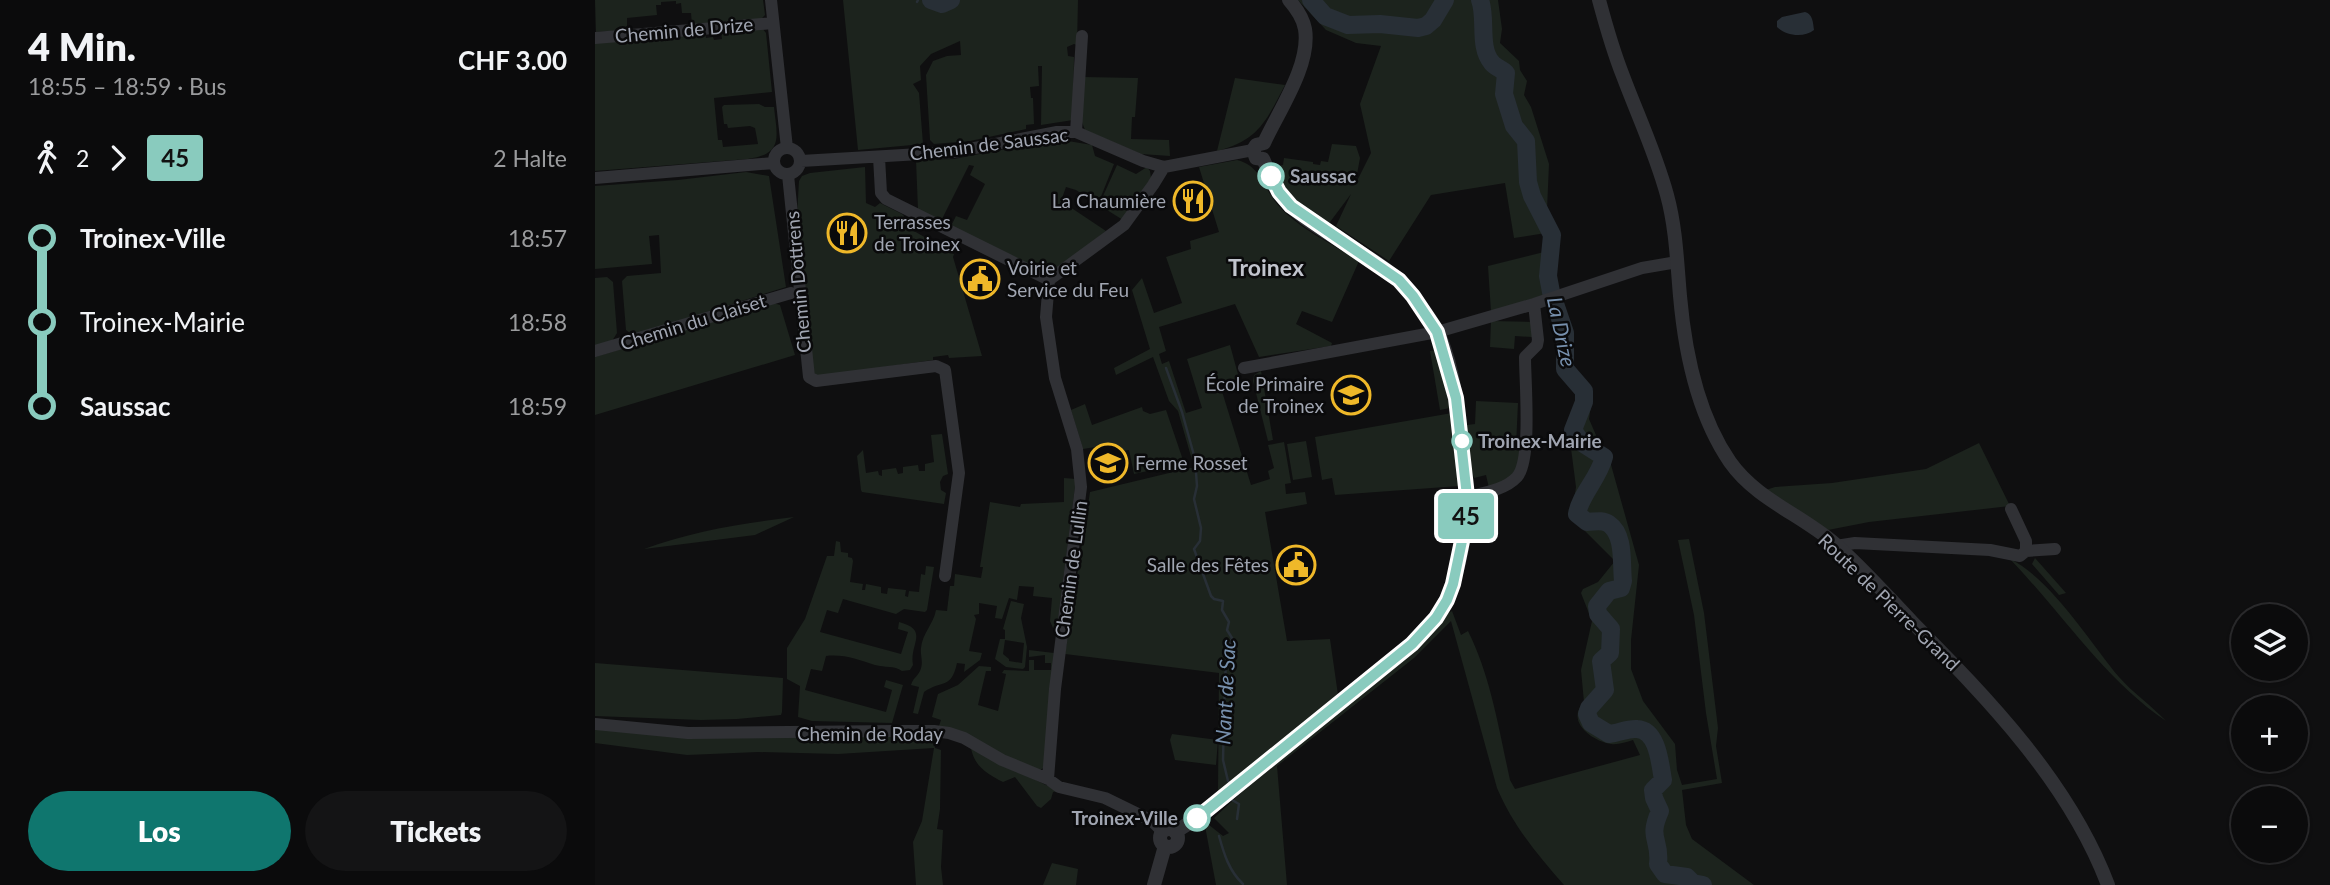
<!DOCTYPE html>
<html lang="de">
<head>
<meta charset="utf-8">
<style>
  body { margin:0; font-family:Lato,sans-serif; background:#141415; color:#f1f3f6; height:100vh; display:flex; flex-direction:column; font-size:26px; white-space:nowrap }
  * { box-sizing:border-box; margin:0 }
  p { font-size:23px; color:#9a9b9d }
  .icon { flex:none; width:38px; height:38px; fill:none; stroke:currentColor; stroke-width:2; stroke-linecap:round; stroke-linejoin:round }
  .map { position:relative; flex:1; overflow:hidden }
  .panel { display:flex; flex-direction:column; background:#0b0b0c; width:595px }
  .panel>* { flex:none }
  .badge { padding:0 14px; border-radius:5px; font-size:24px; line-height:46px }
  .fabs { position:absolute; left:1636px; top:604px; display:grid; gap:14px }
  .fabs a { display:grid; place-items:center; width:77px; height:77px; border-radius:50%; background:#0b0b0c; box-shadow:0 2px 5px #0004,0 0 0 2px #2b2b2d; font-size:35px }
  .map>.badge { position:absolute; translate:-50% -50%; box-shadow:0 0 0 4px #fff }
  .legs { display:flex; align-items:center; gap:10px; height:77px; padding:0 28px; font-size:23px }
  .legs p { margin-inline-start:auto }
  .overview { display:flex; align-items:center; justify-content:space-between; height:119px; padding:0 28px }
  h1 { font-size:38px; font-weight:800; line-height:52px }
  .cta { display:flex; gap:14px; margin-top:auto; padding:14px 28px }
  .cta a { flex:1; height:80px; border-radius:42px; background:#0f766e; color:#fff; font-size:28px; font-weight:800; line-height:80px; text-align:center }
  .cta a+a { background:#141415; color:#f1f3f6 }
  ul { padding:0 28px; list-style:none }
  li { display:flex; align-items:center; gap:24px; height:84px; font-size:26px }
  li i { display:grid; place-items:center; width:10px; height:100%; margin:0 9px; background:currentColor }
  li i::after { content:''; width:18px; height:18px; margin:-9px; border:5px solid; border-radius:50%; background:#0b0b0c }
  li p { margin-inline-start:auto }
  li:first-child i { background:linear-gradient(#0000 50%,currentColor 0) }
  li:last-child i { background:linear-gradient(currentColor 50%,#0000 0) }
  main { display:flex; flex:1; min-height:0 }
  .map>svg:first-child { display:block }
  .green { fill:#1c231d; fill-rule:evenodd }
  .water { fill:#282f36 }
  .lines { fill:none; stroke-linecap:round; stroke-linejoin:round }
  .stream { stroke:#282f36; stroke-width:2.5 }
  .river { stroke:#282f36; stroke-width:18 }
  .minor { stroke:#303135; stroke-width:12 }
  .tertiary { stroke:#303135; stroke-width:14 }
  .line-1-casing { stroke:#fff; stroke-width:16 }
  .line-1 { stroke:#89cbbe; stroke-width:10 }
  .stop-1-dot { fill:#fff; stroke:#89cbbe; stroke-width:3.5 }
  .labels { text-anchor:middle; stroke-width:5; stroke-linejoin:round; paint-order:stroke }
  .street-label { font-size:19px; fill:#a0a5b1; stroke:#0a0a0b }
  .stop-label { font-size:19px; font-weight:bold; fill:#a0a5b1; stroke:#0a0a0b; text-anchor:start }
  .poi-label { font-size:19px; fill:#a0a5b1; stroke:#0a0a0b; text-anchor:end }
  .water-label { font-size:21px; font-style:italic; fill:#7790ad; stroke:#0a0a0b }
  .quarter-label { font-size:23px; font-weight:bold; fill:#c1c4cd; stroke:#0a0a0b }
</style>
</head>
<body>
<main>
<section class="panel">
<div class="overview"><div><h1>4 Min.</h1><p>18:55 – 18:59 · Bus</p></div><b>CHF 3.00</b></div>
<div class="legs"><svg class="icon" aria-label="walk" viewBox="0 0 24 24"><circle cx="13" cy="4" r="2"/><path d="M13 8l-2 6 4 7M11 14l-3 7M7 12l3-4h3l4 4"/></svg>2<svg class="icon" aria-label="forward" viewBox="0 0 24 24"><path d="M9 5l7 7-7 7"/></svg><b class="badge" style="background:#89cbbe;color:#111">45</b><p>2 Halte</p></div>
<ul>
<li><i style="color:#89cbbe"></i><b>Troinex-Ville</b><p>18:57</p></li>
<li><i style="color:#89cbbe"></i><span>Troinex-Mairie</span><p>18:58</p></li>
<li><i style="color:#89cbbe"></i><b>Saussac</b><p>18:59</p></li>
</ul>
<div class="cta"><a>Los</a><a>Tickets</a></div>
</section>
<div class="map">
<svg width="1735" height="885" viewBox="0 0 1735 885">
  <rect width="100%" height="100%" fill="#0f0f10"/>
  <path class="green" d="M0,0h168l2,15 -4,4 -69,6 -1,-12h-9l-1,-10 -5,1v-3l-15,1v3h-5l1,10 -30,3v12l-31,2z
    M248,0h235l-1,45 -3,-1 -7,3 1,9 6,1 -1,63 -32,5 1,-59h-4l1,20 -9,1 1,11h2l1,26 -8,1v4l-56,12 -36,3 -4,-4 -4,-65 7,-14 14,-5 14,-1 -1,-14 -29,13 -11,12 1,14 -8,4 6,9 4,51 -65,6z
    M703,0h200l4,29 -2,14 19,18 1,9 7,11 -3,14 7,12 18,57 -3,69 -32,5 -9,-55 -74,12 -42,66 -53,-35 15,-32 -24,32c-25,-18 -45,-26 -50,-60l6,-1 1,-7 29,4v2l7,1 1,-4 7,1 4,-18 24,2 4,12 -5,27 16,-32 -11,-49 21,-58 -25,-3 -30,-13z
    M167,28l4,5 6,59 -58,6 4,42h4l1,7 35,-3 -3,-16 -5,-2 -22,2 -1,-4h-3l-2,-17 2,-2 35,-1 6,3h9c3,29 10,47 -26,52l-153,12v-130l110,-9 1,6 7,-1 1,3 8,-1 -1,-8z
    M488,77l55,1 -3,39h-3l-1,22 38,1 1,16 -29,-2 -56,-24 -3,-8z
    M640,78l50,7c-19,36 -26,55 -68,66z
    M461,139l36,6 3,11 19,8 -16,40 -22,-14 -10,-3 -5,14 45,30 -48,37 -8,4 -8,-1 -91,-45 5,-10 11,4 18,-36 -15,-9 4,-9 -5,-1 -28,56 -23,-11 -2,-50 38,-1z
    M642,160c24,6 26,27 40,44 19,23 57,41 82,57l-27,61 -30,-11 -6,13 36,19 -1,3 -72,11 -24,-53 -76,23 7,24 -7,3 3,10 7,-3 17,52 16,-5 -15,-49 43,-14 9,33 -19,7 31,100 19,-6 -2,-8 6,-3 -6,-23 16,-3 7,41 -6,1 1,10 19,-2 2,12 -42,8 22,129 43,-2 8,56 -120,97 1,-119 -154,-19 25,-162 100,-24h9v-10l-7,2 -14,-49 -9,-10 -16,-44 -37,18 -2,-7 36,-19 -18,-59 10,-12 12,35 28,-10 -16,-46 25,-8 -1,-8 29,-9 -20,-65z
    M522,165l19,9 11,-7 3,4 1,7 -28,42 -24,-15z
    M270,167l1,36 9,4 5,-4 22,11 2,2 -4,7 54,31 -1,3 29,99 -33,2 -1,-3 -15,2v3l-105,15 -11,1 -5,-4 -15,-156 2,-35 3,-5 8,-3zM259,217l7,25 -20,7 -8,-26z
    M151,172l23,4 17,111 -153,48 -7,-5 -4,-49 5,-5 34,-3 -2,-38 -10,1 3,28 -57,5v-83l83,-6z
    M953,251l-3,17 2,26 -56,18 -3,-46z
    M12,277l6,5 4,51 -5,8 -17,5v-68z
    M178,303l7,2 15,50 -200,60v-58l139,-42 2,3 8,-3v-3z
    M896,321l42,1 -1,15 -17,-1 -1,13 -24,-2z
    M841,350l14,58 -10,2 -10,-59z
    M666,371l12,69 -5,1 -15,-60 1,-6z
    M993,388l5,5 -4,26 13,30 6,5 31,111 -8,75v29l12,32 32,43 2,26 5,15 35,-6 -11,-66 -12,-98 -16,-75 11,-1 15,74 14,115 -2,18 6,37 -40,7 4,35 6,14 62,46h-190c-26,-30 -51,-59 -67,-97l-46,-167 -37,37 -137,108 10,119h-71l-11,-59 4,-1 14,11 6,-3 -15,-15 31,-29 -1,-3 168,-132 33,-39 7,-4 9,24 7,-4c23,46 31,99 42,149l5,9 125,-34 -7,-15c-7,2 -15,5 -22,4 -19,-3 -46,-23 -27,-42l-3,-32 11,-49 -11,-28 2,-4 15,-7 17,-21 -35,-35 -8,-13 4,-26 -8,-62 12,-36z
    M881,401l42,2 -2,43h6l-7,29 -26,13 -3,-13 -12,3 -2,-7 -5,-46 8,-1z
    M490,404l7,21 50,-18 1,4 7,3 16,-4 18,53 -50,11 -5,-24 -13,2 -2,-8 -31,5 -12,-39z
    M857,413l2,14 -2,1 1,11 3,1 3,46 -124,9 -3,-17 -10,2 -7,-43z
    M347,434l6,40 -5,2 -3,6 1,8 5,3 -2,11 -82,-12 -1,-2 -4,-34 6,-6 3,23 12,-2 1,4 3,1v-6l14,-2 2,6 5,-1v-6l15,-2 1,6h6v-7l9,-2 -3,-27z
    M711,441l6,36 -19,3 -6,-36z
    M1384,443l31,63 -141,16 -41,8 -62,-40 9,-3 57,-4 94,-14z
    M469,478l12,1 -19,149h-4l-3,-7 2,-23 -19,-2 1,-9 -15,-1 -2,14 -8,-2 -7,21 -7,-1 2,-12 -18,-3v11l-5,1 2,4 -7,32 13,2 -2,7 -16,12 1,-8 -8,-1c-6,27 -14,16 -33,29l-6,22 -5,-1 6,-26 -8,-2c2,-7 6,-8 9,-14 4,-9 0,-15 1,-23 1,-14 13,-25 15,-38l11,1 3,-25h4l1,-12 26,4 2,-11h-3l10,-65 30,5 1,-3 43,-2z
    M199,517l-39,18 -111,14c48,-18 100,-26 150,-32z
    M241,541l4,1 1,10 7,1v4l4,1 1,3 -3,21 13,2 -1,6h3l1,-6 15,3v6l6,1 1,-6 18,2 -1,6 3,1 1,-6 10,1 2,-18 4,1 1,-9 8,1 -7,43 -2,2 -21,-3 -8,5 -53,-15 -5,14 -11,-3 -7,22 81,22 7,-22 -10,-3 1,-7c31,8 10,22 14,43l-3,5 -8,1c-8,-6 -17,-3 -27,-6 -17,-5 -30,-11 -49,-9l-4,15 -11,-2 -6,21 81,22 6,-22 -8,-3 2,-7 17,5 -11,38 -80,-2 -14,-4 2,-31 -13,-7v-31l18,-29 22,-63h7z
    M1440,558l31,35 -7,2 -27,-31z
    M1415,559c41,20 79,82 109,118 14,16 32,28 47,44 -60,-40 -106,-110 -156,-162z
    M416,601l13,3 -3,14 6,29 -2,20 -2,2 -17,-2 -11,-8 5,-20h5v-9l-2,-1zM410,640l19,3 -2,20 -13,-2v-2l-6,-5z
    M434,650l25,3 -9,114 -5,3 -34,-12 -67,-32 2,-6 -9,-3 6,-23 20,-9 21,-19 12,1v4h-5l-8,34 20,6 8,-37 -4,-1 2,-3 25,1v-11h5v10h17v-7h-6v-8l-16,2z
    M0,663l188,15 -1,34 -1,3 -44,4 -36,1 -106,-4z
    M0,728l339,8 1,12 6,2 -1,59 -3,20 6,1 -2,37 2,18h-27l-3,-43 9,-21 12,-73 -96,6 -80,-2 -71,3 -92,-12z
    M577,734l46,6 -2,25 -41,-5 -5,-20z
    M376,748l87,43 -5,1 -2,7 -10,9 -4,-2 -22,-29 -12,5c-16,-8 -29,-16 -32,-34z
    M457,863l26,6 -2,16h-33z"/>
  <path class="water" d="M1210,12c8,2 8,11 9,18 -10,8 -28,6 -37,-3v-6l5,-4z"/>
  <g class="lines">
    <path class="stream" d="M322,2l1,-2
      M571,368l16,44 13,47 2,27 -3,13 7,29 -1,13 -6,8 17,47 3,3 9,2 -1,9 7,12 -2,8 5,8 -5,15 -2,26 -2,81 5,21
      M637,800l7,4 -2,15
      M624,836c5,18 10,35 24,48"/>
    <path class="river" d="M336,0l11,4 9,-4
      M716,0l14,16 23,9 32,-1 38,4 8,-2 7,-6 12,-20
      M885,0c7,19 -2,47 12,63 3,4 10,6 14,10l-2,21 10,32 12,15 2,41 4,14 20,39 -4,41 3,16 14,41v36l19,22v11l-11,28 9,13 22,14c-5,21 -24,38 -27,57l10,8c7,0 15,-3 22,2 16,11 12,40 14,57l-2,7 -12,3 -12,15 1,8 13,15 -1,24 -9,8 4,29 -16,18 -2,6 4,9 18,11c10,-1 19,-6 28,-5 21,1 23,35 26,51l-10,10 1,8 6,13c-13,29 1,27 -2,53l7,10 22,3 6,6 10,2"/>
    <path class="minor" d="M176,0l16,148
      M0,38l178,-15
      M481,132l6,-96
      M179 161a13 13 0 1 1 26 0a13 13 0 1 1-26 0Z
      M284,157l2,36 5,6 163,81
      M206,161l153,-9 103,-20h19l67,29 21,6 89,-17
      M193,175l21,202 7,4 120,-15 9,4 14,103 -14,103
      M0,178l179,-15
      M454,280l75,-55 29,-40 11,-18
      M0,351l196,-58
      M649,368l193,-36 97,-28 108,-36 35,-6
      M872,497c16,-4 38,-7 50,-20 15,-17 8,-95 8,-120l12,-12 1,-5 -4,-36
      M1416,509l15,32v10
      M1241,546l19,-3 135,7 30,6 6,-5 29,-2
      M0,724l93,9 209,-2h37l15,2 15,5 38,22 46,19 11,8 46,11 47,23 11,11
      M453,779l7,-90 26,-202 -4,-38 -22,-71 -9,-61 3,-37"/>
    <path class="tertiary" d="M1004,0c7,26 14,51 24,76 15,40 33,78 44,119 9,33 10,67 13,101 5,57 17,118 50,166 26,37 70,52 104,81 28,24 53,53 79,80 75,76 156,159 195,262
      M669,143c14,-31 47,-78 41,-114 -2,-11 -9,-21 -16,-29
      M668,159l-7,-1 -3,-8 3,-5 8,-2
      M565 838a9 9 0 1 1 18 0a9 9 0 1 1-18 0Z
      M580,832l27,-17 219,-179c54,-58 48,-144 38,-217 -4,-29 -9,-62 -22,-88 -7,-15 -20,-30 -31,-43 -31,-36 -89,-52 -120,-87 -11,-11 -16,-28 -23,-42
      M559,885l11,-39"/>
  </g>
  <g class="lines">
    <defs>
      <path id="line-1" d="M602,818l215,-174 24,-26 11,-18 6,-16 9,-43 5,-45 -11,-98 -19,-66 -24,-36 -14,-16 -108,-74 -12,-14 -8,-16"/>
    </defs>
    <use href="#line-1" class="line-1-casing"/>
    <use href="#line-1" class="line-1"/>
  </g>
  <defs>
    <symbol id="restaurant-ring" viewBox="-11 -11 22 22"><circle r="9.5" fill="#0a0a0b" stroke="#efb829" stroke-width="1.5"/><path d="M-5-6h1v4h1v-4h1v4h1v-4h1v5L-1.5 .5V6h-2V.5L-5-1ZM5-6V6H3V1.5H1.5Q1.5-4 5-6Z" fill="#efb829"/></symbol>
    <symbol id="civic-ring" viewBox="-11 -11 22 22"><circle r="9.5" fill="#0a0a0b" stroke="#efb829" stroke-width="1.5"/><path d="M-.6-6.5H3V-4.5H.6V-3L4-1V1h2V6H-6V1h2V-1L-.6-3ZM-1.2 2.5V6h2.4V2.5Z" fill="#efb829"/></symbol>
    <symbol id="school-ring" viewBox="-11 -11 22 22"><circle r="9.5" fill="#0a0a0b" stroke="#efb829" stroke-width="1.5"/><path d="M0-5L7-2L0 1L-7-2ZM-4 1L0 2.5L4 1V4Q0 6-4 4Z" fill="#efb829"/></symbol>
  </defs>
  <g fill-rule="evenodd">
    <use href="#restaurant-ring" x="576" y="179" width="44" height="44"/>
    <use href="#restaurant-ring" x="230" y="211" width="44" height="44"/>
    <use href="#civic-ring" x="363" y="257" width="44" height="44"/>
    <use href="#school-ring" x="734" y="373" width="44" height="44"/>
    <use href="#school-ring" x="491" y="441" width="44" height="44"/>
    <use href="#civic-ring" x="679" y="543" width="44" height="44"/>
  </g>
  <g class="stop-1-dot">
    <circle cx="676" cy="176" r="12"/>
    <circle cx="867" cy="441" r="9"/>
    <circle cx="602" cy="818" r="12"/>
  </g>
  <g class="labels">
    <g class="street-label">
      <text transform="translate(89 30) rotate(-5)" y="7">Chemin de Drize</text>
      <text transform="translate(394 144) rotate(-7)" y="7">Chemin de Saussac</text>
      <text transform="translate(203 282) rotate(-95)" y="7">Chemin Dottrens</text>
      <text transform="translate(98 322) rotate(-17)" y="7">Chemin du Claiset</text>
      <text transform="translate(476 569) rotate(-82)" y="7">Chemin de Lullin</text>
      <text transform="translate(1294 602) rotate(44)" y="7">Route de Pierre-Grand</text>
      <text x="275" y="741">Chemin de Roday</text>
    </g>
    <g class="stop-label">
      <text x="695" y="183">Saussac</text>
      <text x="883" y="448">Troinex-Mairie</text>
      <text x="583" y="825" text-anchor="end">Troinex-Ville</text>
    </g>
    <g class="poi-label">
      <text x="571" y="208">La Chaumière</text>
      <text x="279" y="229" text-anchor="start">Terrasses<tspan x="279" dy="22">de Troinex</tspan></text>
      <text x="412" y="275" text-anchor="start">Voirie et<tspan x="412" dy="22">Service du Feu</tspan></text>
      <text x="729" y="391">École Primaire<tspan x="729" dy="22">de Troinex</tspan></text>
      <text x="540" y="470" text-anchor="start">Ferme Rosset</text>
      <text x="674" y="572">Salle des Fêtes</text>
    </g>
    <g class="water-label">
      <text transform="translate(966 332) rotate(78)" y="7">La Drize</text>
      <text transform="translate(631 692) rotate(-87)" y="7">Nant de Sac</text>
    </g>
    <g class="quarter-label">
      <text x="671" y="276">Troinex</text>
    </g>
  </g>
</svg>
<div class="fabs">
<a><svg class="icon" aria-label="layers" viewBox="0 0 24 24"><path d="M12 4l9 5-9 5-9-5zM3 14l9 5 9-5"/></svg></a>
<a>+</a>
<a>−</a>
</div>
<b class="badge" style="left:871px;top:516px;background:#89cbbe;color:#111">45</b>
</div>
</main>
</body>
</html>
